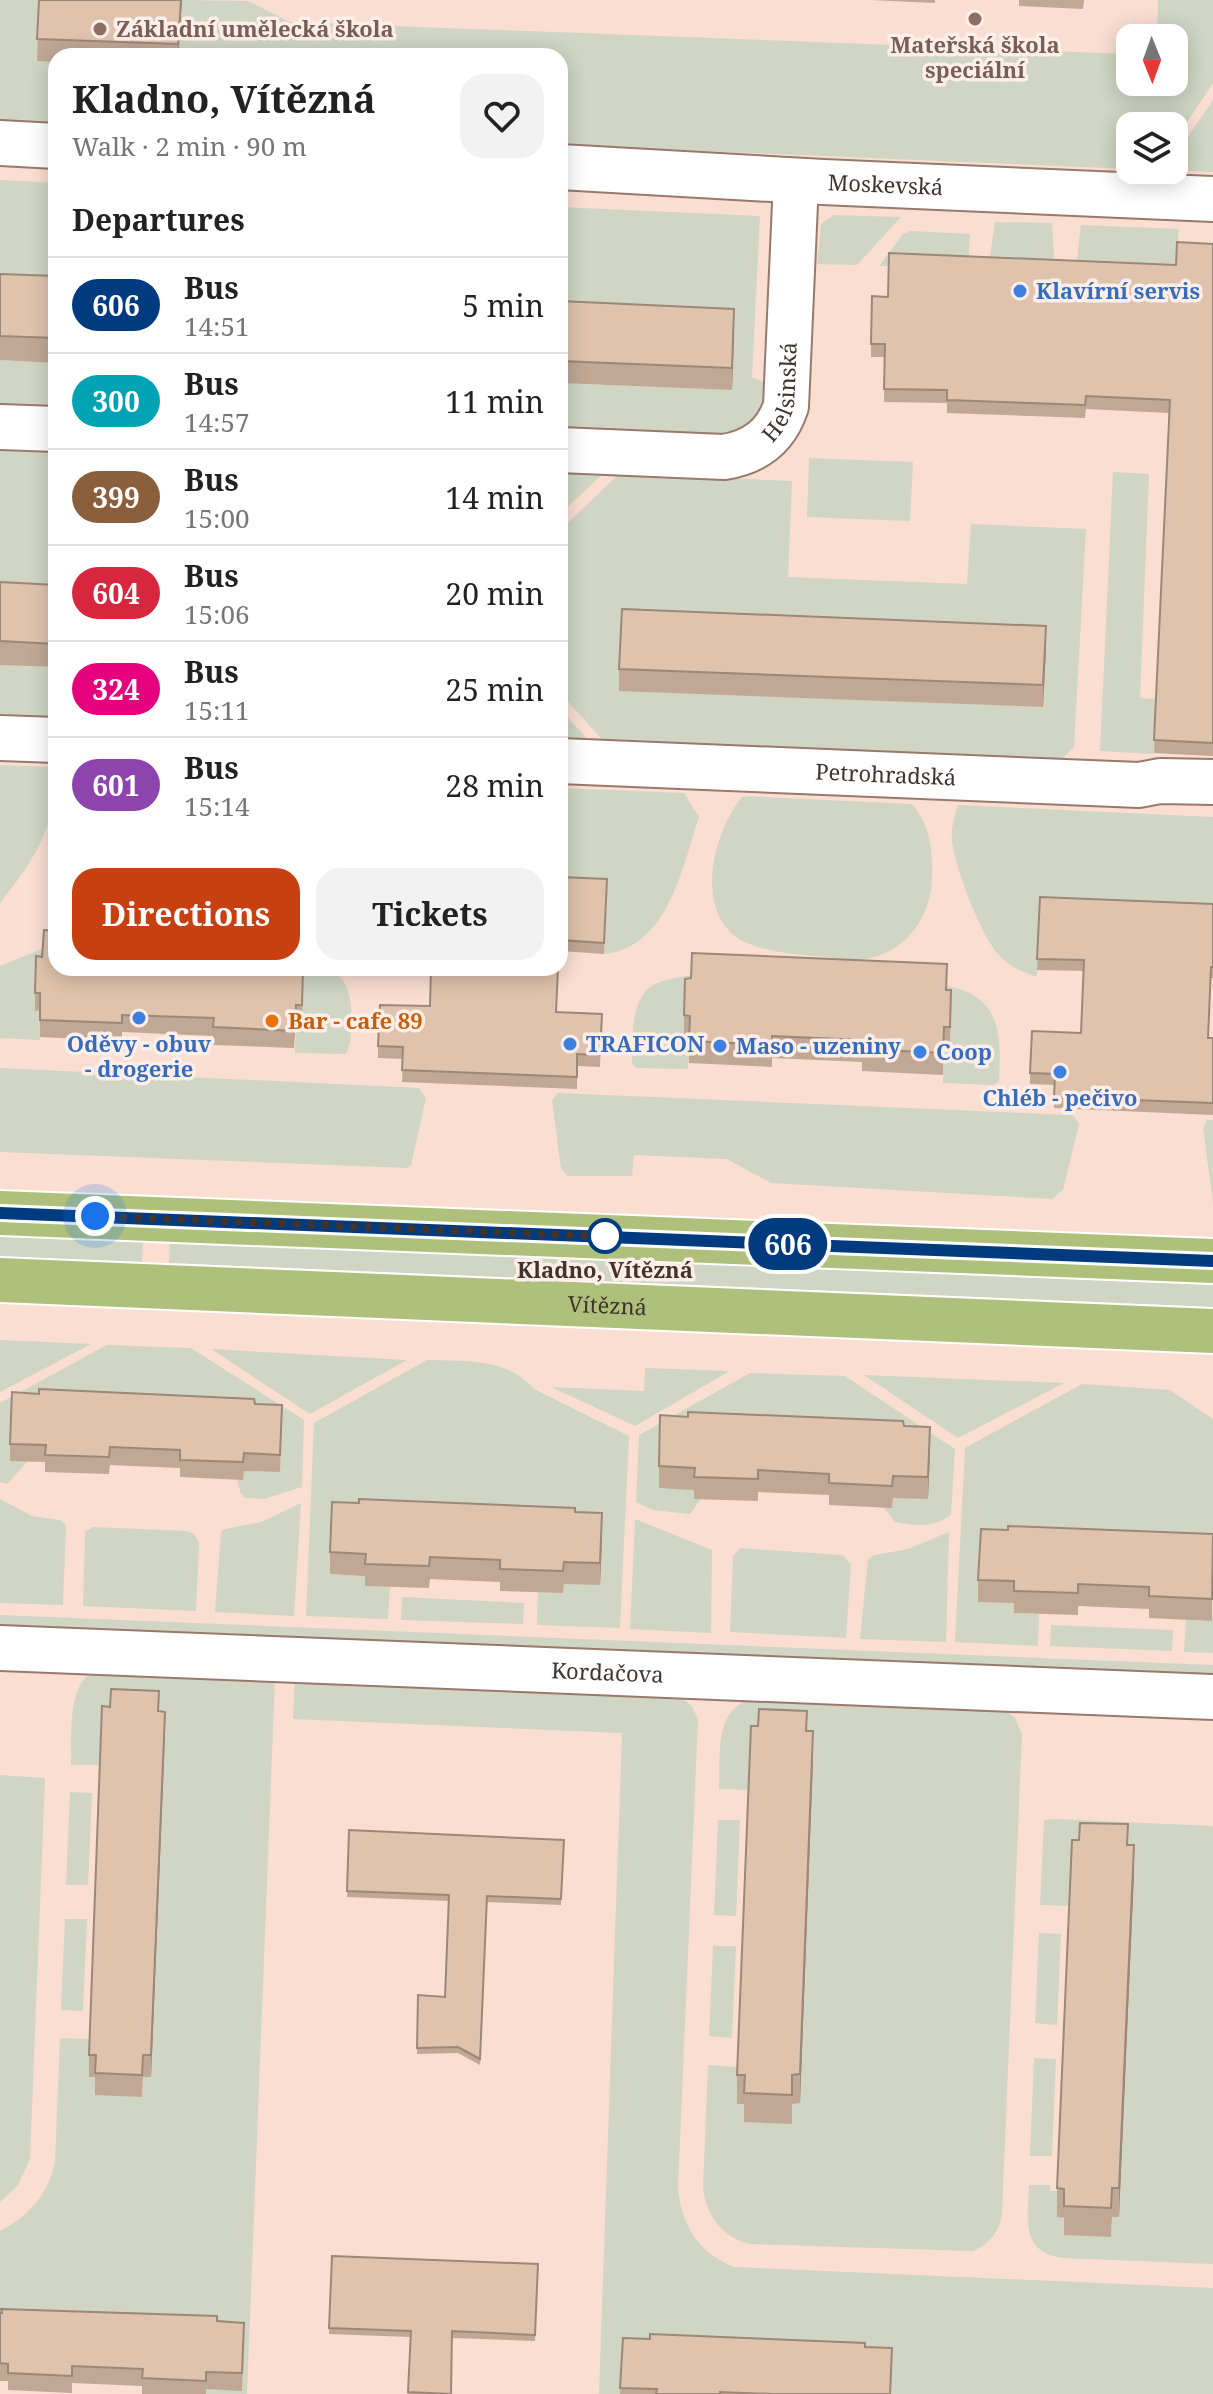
<!DOCTYPE html>
<html lang="en">
<head>
<meta charset="utf-8">
<style>
  body { margin:0; font-family:"Noto Serif",serif; background:#f2f2f2; color:#222; height:100vh; display:flex; flex-direction:column; font-size:30px; white-space:nowrap }
  * { box-sizing:border-box; margin:0 }
  p { font-size:26px; color:#767676 }
  .icon { flex:none; width:44px; height:44px; fill:none; stroke:currentColor; stroke-width:2; stroke-linecap:round; stroke-linejoin:round }
  .map { position:relative; flex:1; overflow:hidden }
  .drawer { position:absolute; left:48px; top:48px; width:520px; height:928px; display:flex; flex-direction:column; background:#fff; border-radius:24px; box-shadow:0 4px 20px #0003 }
  .drawer>* { flex:none }
  .badge { padding:0 16px; border-radius:26px; font-size:28px; line-height:52px }
  .needle { width:52px; rotate:179deg }
  .tools { position:absolute; left:1116px; top:24px; display:grid; gap:16px }
  .tools a { display:grid; place-items:center; width:72px; height:72px; border-radius:16px; background:#fff; box-shadow:0 4px 20px #0003; font-size:40px }
  .you { position:absolute; width:40px; height:40px; margin:-20px; border:6px solid #fff; border-radius:50%; background:#1a73e8; box-shadow:0 0 0 12px #1a73e833 }
  .map>.badge { position:absolute; translate:-50% -50%; box-shadow:0 0 0 4px #fff }
  h2 { padding:0 24px; font-size:30px; line-height:72px }
  .round { display:grid; place-items:center; flex:none; width:84px; height:84px; border-radius:24px; background:#f2f2f2 }
  .summary { display:flex; align-items:center; justify-content:space-between; height:136px; padding:0 24px }
  h1 { font-size:38px; font-weight:700; line-height:60px }
  .primary-button { display:flex; gap:16px; margin-top:auto; padding:16px 24px }
  .primary-button a { flex:1; height:92px; border-radius:24px; background:#c84010; color:#fff; font-size:32px; font-weight:700; line-height:92px; text-align:center }
  .primary-button a+a { background:#f2f2f2; color:#222 }
  ul { padding:0; list-style:none }
  li { display:flex; align-items:center; gap:24px; height:96px; padding:0 24px; border-top:2px solid #e0e0e0 }
  li div { flex:1 }
  li b { display:block; font-size:30px }
  li em { font-style:normal }
  li .badge { min-width:88px; font-weight:700; text-align:center }
  .map>svg:first-child { display:block }
  .green { fill:#d0d6c3; fill-rule:evenodd }
  .lines { fill:none; stroke-linecap:round; stroke-linejoin:round }
  .minor-casing { stroke:#98796c; stroke-width:48 }
  .major-casing { stroke:#fff; stroke-width:48 }
  .minor { stroke:#fff; stroke-width:44 }
  .major { stroke:#afc07c; stroke-width:44 }
  .wall { fill:#c0a895 }
  .shaded-wall { fill:#9c8879 }
  .building { fill:#dfc3ad; stroke:#9c8879; stroke-width:2 }
  .line-casing { stroke:#fff; stroke-width:18 }
  .line { stroke:#003b80; stroke-width:12 }
  .walk { stroke:#41332e; stroke-width:8; stroke-dasharray:0 14.4 }
  .education-dot { fill:#8d6e63; stroke:#fdeee9; stroke-width:3 }
  .shop-dot { fill:#3f7fe0; stroke:#fdeee9; stroke-width:3 }
  .food-dot { fill:#e8710a; stroke:#fdeee9; stroke-width:3 }
  .stop-dot { fill:#fff; stroke:#003b80; stroke-width:4 }
  .labels { text-anchor:middle; stroke-width:7; stroke-linejoin:round; paint-order:stroke }
  .education-label { font-size:22px; font-weight:bold; fill:#785e54; stroke:#fdeee9; text-anchor:start }
  .street-label { font-size:22px; fill:#41332e; stroke:#fdeee9 }
  .shop-label { font-size:22px; font-weight:bold; fill:#366cbe; stroke:#fdeee9; text-anchor:start }
  .food-label { font-size:22px; font-weight:bold; fill:#c56008; stroke:#fdeee9; text-anchor:start }
  .stop-label { font-size:22px; font-weight:bold; fill:#41332e; stroke:#fdeee9 }
</style>
</head>
<body>
<div class="map">
<svg width="1213" height="2394" viewBox="0 0 1213 2394">
  <rect width="100%" height="100%" fill="#faded2"/>
  <path class="green" d="M0,0h40l-2,61 18,1v61l-56,-3z
    M182,0l66,1 42,21 840,32v28h44v-44h-17l1,-38h55v83l-39,59v-16h-44v43l-570,-24v-89h-381z
    M1213,100v72l-48,-2h9v-13z
    M0,180l56,3 -4,119 -52,-2z
    M560,207l200,9 -8,161 25,11 -30,51 -187,2v-58l172,7 -172,-66z
    M834,215l67,2 -44,48 -40,-1 4,-40z
    M995,222l57,1 3,50 -67,-3z
    M1081,225l98,4 -6,49 -98,-4z
    M911,231l59,3 -2,35 -89,-3 24,-32z
    M0,360l56,3v57l-56,-2z
    M0,448l56,2v158l-56,-2z
    M809,458l104,4 -3,59 -103,-4z
    M560,471l44,2 -44,41z
    M1113,472l36,2 -9,224 17,1 -3,55 -54,-3z
    M619,474l173,7 -4,96 179,7 4,-60 115,5 -12,218 -18,18 -447,-18 -49,-54v-163zM1045,648l-2,59 -380,-15z
    M0,665l56,2v58l-56,-2z
    M560,709l34,37 -34,-1z
    M0,765l51,2c0,10 3,21 2,31 -3,40 -29,75 -53,105z
    M560,788l124,5 15,24c-17,51 -31,131 -95,137l3,-63 -47,-2z
    M743,796l169,8c18,21 21,46 20,74 -1,36 -23,72 -62,80 -16,4 -37,-1 -54,-2 -21,-1 -60,-6 -77,-17 -46,-29 -25,-110 4,-143z
    M958,805l255,12v98l-176,55v7c-14,-5 -27,-10 -38,-22 -18,-19 -44,-87 -47,-114 -1,-12 2,-25 6,-36z
    M44,948l-2,26 -7,36h6l-1,30 -40,-2v-72z
    M298,968h32c7,5 14,12 17,20 6,16 7,51 -1,66l-51,-1 1,-31 5,1z
    M692,975l-8,62 6,1 -2,31 -52,-1 -4,-5c1,-26 -3,-71 28,-81 10,-4 22,-5 32,-7z
    M947,986c55,11 54,48 52,95l-5,4 -51,-2 1,-34h6l1,-36 -5,-1z
    M0,1068l419,20 7,10 -15,67 -4,3 -407,-16z
    M558,1093l512,22 4,1 5,8 -16,66 -11,9 -281,-16 -44,-24 -93,-4 -2,21h-64l-7,-7 -9,-69z
    M1207,1120h6v83l-10,-75z
    M0,1236l143,5 -1,21 -142,-5z
    M170,1242l1043,43v22l-1044,-44z
    M0,1340l91,4 -91,48z
    M107,1345l84,3 113,72 -2,67 -38,12 -19,-1 -4,-4 -4,-14h6l1,-9 36,1 2,-49 -255,39 -20,22 -7,-2v-79z
    M211,1349l196,11 -97,54z
    M427,1360c37,1 81,-2 107,29l95,47 -9,192 -83,-3 1,-33 25,1 1,-9 36,1 -270,-11 36,2v10l24,1 -2,32 -82,-3 8,-193z
    M645,1368l85,3 -95,55 -84,-39 93,4z
    M750,1373l95,3 110,73 -4,66c-19,13 -34,11 -56,7l-12,-15 9,1 1,-10 37,-49 -235,41 -1,9h7l-11,15 -37,-4 -17,-8 3,-67z
    M864,1375l200,8 -106,55z
    M1082,1384l88,6 43,29v137l-199,47v10l25,1 -1,32 -83,-4 10,-194z
    M0,1499l32,17 29,4 5,6 -3,79 -63,-2z
    M301,1503l-7,113 -79,-4 6,-80 4,-3 36,-7z
    M635,1519l77,31 -1,83 -81,-4z
    M93,1527l94,4 7,3 5,9 -3,68 -113,-5 2,-74z
    M949,1532l-3,110 -86,-3 8,-80 7,-4 33,-6z
    M740,1548l103,7 8,10 -5,73 -116,-6 3,-76z
    M402,1597l122,6 -1,21 -122,-4z
    M1213,1612v41l-29,-1 2,-32 26,1z
    M0,1615l1213,50v16l-1213,-51z
    M1051,1625l122,5 -1,21 -122,-5z
    M92,1673l183,5 -28,716h-41v-5l36,1 2,-50 -244,-9v-100c29,-15 48,-36 55,-69l5,-124 30,1 -1,38h7l46,20 1,-20 8,-1 14,-342 -64,31h-30c1,-26 -4,-80 21,-92z
    M295,1679l385,18 12,9 6,14 -20,468c3,37 21,65 56,79l479,21v106h-614l23,-661 -329,-14z
    M747,1700l259,10 9,8 7,16 -20,480c-3,19 -12,29 -29,37l-224,-7c-28,-8 -43,-29 -46,-57l5,-122 31,2 53,37 8,-1 8,-215 -59,-98 -30,-1c2,-31 -6,-74 28,-89z
    M0,1775l45,3 -15,381 -12,26 -18,17z
    M70,1792l22,1 -4,92h-22z
    M1055,1819l158,7v438l-151,-6c-42,-6 -34,-40 -33,-73h21v6h8v26l53,20 1,-20h7l15,-342 -64,31 -30,-1 4,-85z
    M718,1820h22l-4,96 -22,-1z
    M65,1919h22l-4,92 -22,-1z
    M1039,1933l22,1 -4,91 -22,-2z
    M713,1946h23l-4,92 -23,-2z
    M1034,2058l22,1 -4,97h-22z"/>
  <g class="lines">
    <defs>
      <g id="minor">
        <path d="M0,143l56,3"/>
        <path id="s1" d="M560,167l263,15 390,17"/>
        <path d="M0,427l56,2"/>
        <path id="s2" d="M560,450l164,7c31,-5 52,-21 62,-51l10,-225"/>
        <path d="M0,738l56,2"/>
        <path id="s3" d="M560,761l579,24 21,-4 53,1"/>
        <path id="s4" d="M0,1648l1213,49"/>
      </g>
      <g id="major">
        <path d="M0,1213l1213,48"/>
        <path id="s5" d="M0,1280l1213,51"/>
      </g>
    </defs>
    <use href="#minor" class="minor-casing"/>
    <use href="#major" class="major-casing"/>
    <use href="#minor" class="minor"/>
    <use href="#major" class="major"/>
  </g>
  <path class="wall" d="M39,0h143l-3,56h-123v6l-19,-1z
    M871,0h64v3z
    M1019,0h65l-1,9 -64,-3z
    M1213,244v512l-59,-3 15,-340 -83,-4 -1,9 -138,-5v-10l-63,-1 1,-45h-14v-13l17,-47 288,-32z
    M0,274l56,2v87l-56,-3z
    M560,301l174,30 -2,59 -172,-7z
    M0,582l56,3v82l-56,-2z
    M1046,648l-3,59 -424,-16v-22z
    M560,877l47,2 -3,75 -44,-3z
    M1040,897l173,7v74h-2l-3,60h5v77l-159,-7v-23l-24,-1v-11l51,-40 3,-62 -47,-1z
    M303,986l-1,37 -6,-1 -2,26 -81,-3v-9l-91,-4v9l-82,-4v-27l-5,1v-18z
    M947,990l4,22 -1,37h-6l-1,26 -81,-4v-9l-90,-4v9l-83,-4v-25l-5,-1v-22z
    M557,1012l45,2 -2,53 -23,-1v23l-175,-7 1,-23 -25,-1v-12z
    M255,1404l27,18 -2,50 -36,-1 -1,9 -63,-3v-9l-70,-3 -1,9 -64,-2v-10l-35,-1v-17z
    M904,1426l26,22 -2,51 -35,-1 -1,10 -63,-3v-10l-71,-3v9l-64,-2v-9l-35,-2v-22z
    M575,1512l27,23 -2,50 -36,-1 -1,9 -63,-2v-9l-70,-3 -1,9 -64,-2v-10l-35,-2v-22z
    M1008,1530l205,4 -1,87 -63,-3v-9l-71,-3v9l-64,-2v-10l-36,-1v-22z
    M159,1711l6,23 -14,343h-8l-1,20 -47,-2v-18h-6v-22z
    M807,1731l6,29 -13,343 -8,1v20l-48,-2v-18h-7v-29z
    M349,1830l215,10 -3,65 -74,-3 -7,163 -22,-12 -41,1 1,-59 27,2 4,-96 -102,-4z
    M1128,1845l6,29 -15,343h-7l-1,20 -47,-2v-17l-7,-1v-29z
    M332,2256l206,8 -3,77 -83,-3 -1,56h-43l2,-57 -81,-3z
    M0,2313l217,8 27,19 -2,51 -36,-2v5h-64v-8l-70,-3v10l-64,-3v-9h-8z
    M623,2338l242,10 27,18 -1,28h-271z"/>
  <path class="shaded-wall" d="M181,0h1l-4,56v-12z
    M734,309v22l-2,59v-22z
    M1046,626v22l-3,59v-22z
    M930,1427v21l-2,51v-22z
    M602,1513v22l-2,50v-22z
    M165,1712v22l-14,343v-22z
    M813,1731v29l-13,343v-29z
    M1134,1845v29l-15,343v-29z"/>
  <path class="building" d="M39,0h142l-3,44 -141,-5z
    M1177,242l36,2v499l-59,-3 16,-340 -84,-4 -1,9 -138,-5v-10l-63,-1 1,-45h-14l1,-48 16,1 1,-44 287,12z
    M0,274l56,2v62l-56,-2z
    M560,301l174,8 -2,59 -172,-7z
    M0,582l56,3v59l-56,-3z
    M622,609l424,17 -3,59 -424,-16z
    M560,877l47,2 -3,64 -44,-3z
    M1040,897l173,7v63h-2l-3,71h5v65l-159,-6 1,-23 -25,-1 2,-42 49,2 3,-73 -47,-1z
    M44,930l12,1v37h247l-1,37h-6l-2,26 -81,-4 1,-9 -92,-3v8l-82,-3v-27h-5l1,-37 6,1z
    M692,953l255,11 -1,26h5l-1,37h-6l-1,26 -81,-4 1,-9 -91,-4v9l-83,-4 1,-25 -6,-1 1,-36 6,-1z
    M431,968h127l-2,44 46,2 -2,41 -23,-1v23l-175,-7 1,-23 -25,-1 2,-41 50,1z
    M39,1389l215,10 1,5 27,1 -2,50 -36,-2 -1,9 -63,-2v-10l-70,-3 -1,10 -64,-2 1,-10 -36,-1 2,-52 27,2z
    M688,1412l215,9 1,5 26,1 -2,50 -35,-1 -1,10 -63,-3v-9l-71,-4v9l-64,-2 1,-9 -36,-2 1,-51 28,2z
    M359,1499l216,9v4l27,1 -2,50 -36,-1 -1,9 -63,-2v-9l-70,-3 -1,9 -64,-2 1,-10 -36,-2 2,-50 27,1z
    M1008,1526l205,8 -1,65 -63,-3v-9l-71,-3v9l-64,-2v-10l-36,-1 3,-51 27,1z
    M111,1689l48,2 -1,20 7,1 -14,343h-8l-1,20 -47,-2 1,-18h-7l13,-349 8,1z
    M759,1709l48,2 -1,20h7l-13,343 -8,1v20l-48,-2 1,-18h-8l14,-349h7z
    M1080,1823l48,1 -1,21h7l-15,343h-7l-1,20 -47,-2v-17l-7,-1 15,-348h7z
    M349,1830l215,10 -3,59 -74,-3 -7,163 -22,-12 -41,1 1,-53 27,2 4,-102 -102,-4z
    M332,2256l206,8 -3,71 -83,-4 -1,63 -43,-2 3,-61 -82,-3z
    M1,2309l216,7v5l27,2 -2,50 -36,-1v9l-64,-3 1,-9 -71,-3v10l-64,-3v-9l-8,-1v-50h2z
    M650,2334l215,9v4l27,1 -2,46h-117l-53,-2v2h-64l1,-5 -37,-1 3,-50 27,1z"/>
  <g class="lines">
    <defs>
      <path id="line" d="M0,1213l1213,48"/>
    </defs>
    <use href="#line" class="line-casing"/>
    <use href="#line" class="line"/>
    <path class="walk" d="M95,1216l520,21 -10,-1"/>
  </g>
  <g class="education-dot">
    <circle cx="975" cy="19" r="8"/>
    <circle cx="100" cy="29" r="8"/>
  </g>
  <g class="shop-dot">
    <circle cx="1020" cy="291" r="8"/>
    <circle cx="139" cy="1018" r="8"/>
    <circle cx="570" cy="1044" r="8"/>
    <circle cx="720" cy="1046" r="8"/>
    <circle cx="920" cy="1052" r="8"/>
    <circle cx="1060" cy="1072" r="8"/>
  </g>
  <circle class="food-dot" cx="272" cy="1021" r="8"/>
  <circle class="stop-dot" cx="605" cy="1236" r="16"/>
  <g class="labels">
    <g class="education-label">
      <text x="116" y="37">Základní umělecká škola</text>
      <text x="975" y="53" text-anchor="middle">Mateřská škola<tspan x="975" dy="25">speciální</tspan></text>
    </g>
    <g class="street-label">
      <text dy="8" stroke="none"><textPath href="#s1" startOffset="326">Moskevská</textPath></text>
      <text dy="8" stroke="none"><textPath href="#s2" startOffset="262">Helsinská</textPath></text>
      <text dy="8" stroke="none"><textPath href="#s3" startOffset="326">Petrohradská</textPath></text>
      <text dy="8" stroke="none"><textPath href="#s5" startOffset="608">Vítězná</textPath></text>
      <text dy="8" stroke="none"><textPath href="#s4" startOffset="608">Kordačova</textPath></text>
    </g>
    <g class="shop-label">
      <text x="1036" y="299">Klavírní servis</text>
      <text x="139" y="1052" text-anchor="middle">Oděvy - obuv<tspan x="139" dy="25">- drogerie</tspan></text>
      <text x="586" y="1052">TRAFICON</text>
      <text x="736" y="1054">Maso - uzeniny</text>
      <text x="936" y="1060">Coop</text>
      <text x="1060" y="1106" text-anchor="middle">Chléb - pečivo</text>
    </g>
    <g class="food-label">
      <text x="288" y="1029">Bar - cafe 89</text>
    </g>
    <g class="stop-label">
      <text x="605" y="1278">Kladno, Vítězná</text>
    </g>
  </g>
</svg>
<div class="tools">
<a><svg class="needle" viewBox="-14 -14 28 28"><path d="M0-13l5 13h-10z" fill="#e53935"/><path d="M0 13l5-13h-10z" fill="#767676"/></svg></a>
<a><svg class="icon" aria-label="layers" viewBox="0 0 24 24"><path d="M12 4l9 5-9 5-9-5zM3 14l9 5 9-5"/></svg></a>
</div>
<div class="you" style="left:95px;top:1216px"></div>
<b class="badge" style="left:788px;top:1244px;background:#003b80;color:#fff">606</b>
<section class="drawer">
<div class="summary"><div><h1>Kladno, Vítězná</h1><p>Walk · 2 min · 90 m</p></div><a class="round"><svg class="icon" aria-label="heart" viewBox="0 0 24 24"><path d="M12 20l-8-8c-3-5 5-10 8-4 3-6 11-1 8 4z"/></svg></a></div>
<h2>Departures</h2>
<ul>
<li><span class="badge" style="background:#003b80;color:#fff">606</span><div><b>Bus</b><p>14:51</p></div><em>5 min</em></li>
<li><span class="badge" style="background:#00a3b4;color:#fff">300</span><div><b>Bus</b><p>14:57</p></div><em>11 min</em></li>
<li><span class="badge" style="background:#8b5e3c;color:#fff">399</span><div><b>Bus</b><p>15:00</p></div><em>14 min</em></li>
<li><span class="badge" style="background:#d7263d;color:#fff">604</span><div><b>Bus</b><p>15:06</p></div><em>20 min</em></li>
<li><span class="badge" style="background:#e6007e;color:#fff">324</span><div><b>Bus</b><p>15:11</p></div><em>25 min</em></li>
<li><span class="badge" style="background:#8e44ad;color:#fff">601</span><div><b>Bus</b><p>15:14</p></div><em>28 min</em></li>
</ul>
<div class="primary-button"><a>Directions</a><a>Tickets</a></div>
</section>
</div>
</body>
</html>
